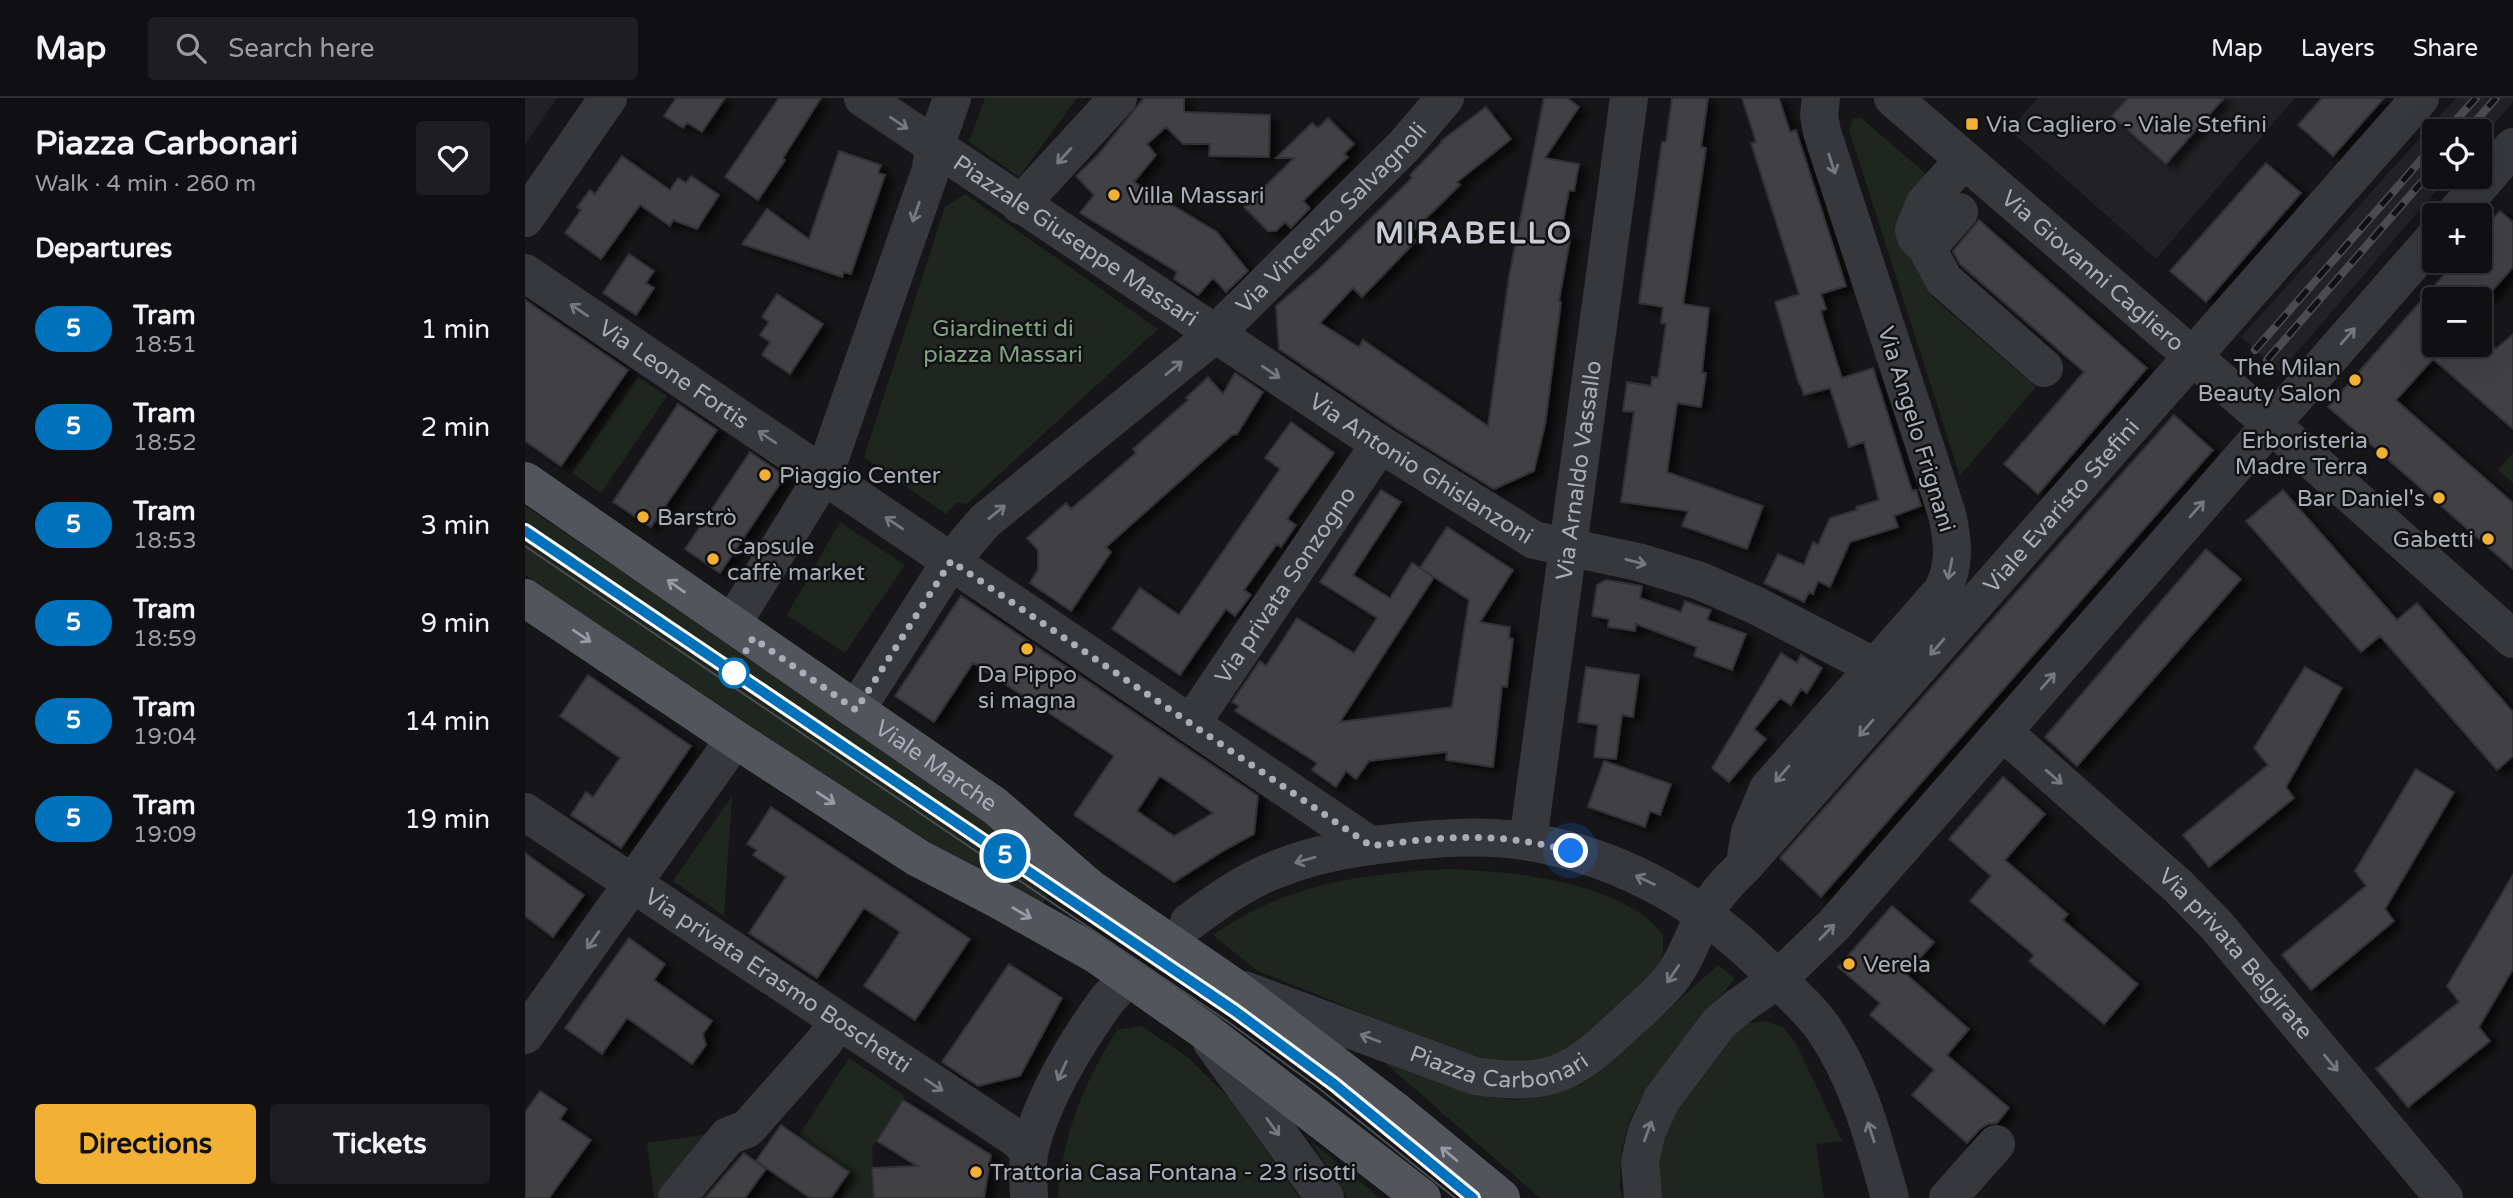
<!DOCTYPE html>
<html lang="en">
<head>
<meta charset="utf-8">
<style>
  body { margin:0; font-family:"Varela Round",sans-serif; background:#1e1e20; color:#f1f3f6; height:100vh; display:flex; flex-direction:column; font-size:26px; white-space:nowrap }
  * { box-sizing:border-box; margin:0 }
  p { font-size:23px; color:#9c9d9f }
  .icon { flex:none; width:38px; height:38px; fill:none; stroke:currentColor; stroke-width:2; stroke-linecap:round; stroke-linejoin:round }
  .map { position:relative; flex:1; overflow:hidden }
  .sheet { display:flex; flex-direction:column; background:#101012; width:525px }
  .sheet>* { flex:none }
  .badge { padding:0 14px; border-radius:23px; font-size:24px; line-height:46px }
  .fabs { position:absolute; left:1897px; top:21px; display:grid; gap:14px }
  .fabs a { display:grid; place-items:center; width:70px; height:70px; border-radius:7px; background:#101012; box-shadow:0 7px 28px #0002,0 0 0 2px #303032; font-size:35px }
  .you { position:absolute; width:35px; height:35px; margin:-18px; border:5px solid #fff; border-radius:50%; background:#1a73e8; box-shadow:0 0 0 10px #1a73e833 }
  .map>.badge { position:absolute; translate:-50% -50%; box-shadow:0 0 0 4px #fff }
  h2 { padding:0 35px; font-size:26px; line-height:63px }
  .round { display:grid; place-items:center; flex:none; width:74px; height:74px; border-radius:7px; background:#1e1e20 }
  .summary { display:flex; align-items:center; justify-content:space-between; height:119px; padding:0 35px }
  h1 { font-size:33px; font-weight:700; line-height:52px }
  .cta { display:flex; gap:14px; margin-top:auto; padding:14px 35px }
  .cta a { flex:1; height:80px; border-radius:7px; background:#f2b134; color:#111; font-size:28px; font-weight:700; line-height:80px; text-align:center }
  .cta a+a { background:#1e1e20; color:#f1f3f6 }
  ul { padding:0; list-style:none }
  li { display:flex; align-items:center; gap:21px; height:98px; padding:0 35px }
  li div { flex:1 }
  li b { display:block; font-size:26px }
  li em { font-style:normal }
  li .badge { min-width:77px; font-weight:700; text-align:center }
  header { display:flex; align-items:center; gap:42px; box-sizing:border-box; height:98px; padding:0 35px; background:#101012; border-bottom:2px solid #303032 }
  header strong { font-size:33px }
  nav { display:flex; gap:38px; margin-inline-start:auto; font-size:24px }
  .search { width:490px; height:63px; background:#1e1e20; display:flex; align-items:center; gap:18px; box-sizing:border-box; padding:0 24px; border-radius:7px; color:#9c9d9f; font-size:26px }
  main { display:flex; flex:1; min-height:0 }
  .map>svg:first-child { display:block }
  .built { fill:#222225 }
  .green { fill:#1e261f }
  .building { fill:#404145; stroke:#303034; stroke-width:2; fill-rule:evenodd; filter:url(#shadow) }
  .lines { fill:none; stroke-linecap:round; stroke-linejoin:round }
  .minor-tunnel { stroke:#333438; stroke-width:38; stroke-dasharray:38 19; stroke-linecap:butt }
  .minor { stroke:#37383d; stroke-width:38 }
  .major { stroke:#53555c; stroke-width:38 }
  .tram { stroke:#4a4c52; stroke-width:2 }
  .rail-casing { stroke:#4a4c52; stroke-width:8 }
  .rail { stroke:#111113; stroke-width:5; stroke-dasharray:16; stroke-linecap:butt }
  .oneway { stroke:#757881 }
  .oneway2 { stroke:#979ba6 }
  .line-casing { stroke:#fff; stroke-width:16 }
  .line { stroke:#0072bc; stroke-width:10 }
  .walk { stroke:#a8adb8; stroke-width:7; stroke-dasharray:0 12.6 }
  .poi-dot { fill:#f2b134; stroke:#111113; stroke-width:2.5 }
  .stop-dot { fill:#fff; stroke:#0072bc; stroke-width:3.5 }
  .labels { text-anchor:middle; stroke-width:5; stroke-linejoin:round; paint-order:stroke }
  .poi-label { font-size:23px; fill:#a8adb8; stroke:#111113; text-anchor:start }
  .street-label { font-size:23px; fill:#a8adb8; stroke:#111113 }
  .park-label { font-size:23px; fill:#7fa381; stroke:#111113 }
  .district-label { font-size:30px; font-weight:bold; letter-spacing:2px; fill:#c9ccd4; stroke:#111113 }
</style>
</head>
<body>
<header>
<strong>Map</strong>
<div class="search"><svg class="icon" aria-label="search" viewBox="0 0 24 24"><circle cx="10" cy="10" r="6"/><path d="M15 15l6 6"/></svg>Search here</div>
<nav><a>Map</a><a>Layers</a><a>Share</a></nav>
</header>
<main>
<section class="sheet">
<div class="summary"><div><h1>Piazza Carbonari</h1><p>Walk · 4 min · 260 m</p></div><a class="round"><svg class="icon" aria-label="heart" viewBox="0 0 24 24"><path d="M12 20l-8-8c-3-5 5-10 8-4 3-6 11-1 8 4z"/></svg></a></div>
<h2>Departures</h2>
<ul>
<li><span class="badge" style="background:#0072bc;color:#fff">5</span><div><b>Tram</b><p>18:51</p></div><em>1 min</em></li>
<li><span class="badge" style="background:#0072bc;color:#fff">5</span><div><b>Tram</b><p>18:52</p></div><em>2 min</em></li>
<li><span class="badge" style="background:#0072bc;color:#fff">5</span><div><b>Tram</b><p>18:53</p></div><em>3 min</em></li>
<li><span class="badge" style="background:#0072bc;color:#fff">5</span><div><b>Tram</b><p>18:59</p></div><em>9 min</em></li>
<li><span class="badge" style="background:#0072bc;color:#fff">5</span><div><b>Tram</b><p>19:04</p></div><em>14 min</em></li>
<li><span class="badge" style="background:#0072bc;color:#fff">5</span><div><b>Tram</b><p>19:09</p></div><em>19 min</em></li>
</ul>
<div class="cta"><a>Directions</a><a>Tickets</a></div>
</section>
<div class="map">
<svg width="1988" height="1100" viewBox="0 0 1988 1100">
  <defs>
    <filter id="shadow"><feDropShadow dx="8" dy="4.5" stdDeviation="3.5" flood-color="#0009"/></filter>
  </defs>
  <rect width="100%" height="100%" fill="#161618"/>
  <path class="built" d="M0,0h32l-32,47z
    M1513,0h257l-139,161 -146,-129z
    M1931,0h57v4l-33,38v-9h-46v46h14l-168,195 -39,-35z"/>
  <path class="green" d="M460,0h92l-58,79 -50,-35z
    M1336,20l72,62 -13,80 12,37 104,90 -76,89 -111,-346 4,-11z
    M440,96l193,135 -191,175 -10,-2 -11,12 -82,-57 81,-250z
    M113,279l29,19 -66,97 -29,-20z
    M1988,355v30l-15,-13z
    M0,408l408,274 126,99 -17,26 -148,-80 -369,-250z
    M315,424l65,43 -60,88 -58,-38z
    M207,698l-8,120 -51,-35z
    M924,771c63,3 134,9 190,43 9,5 16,15 24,22v19l-6,17 -79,73 -23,13 -21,4 -27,2 -28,-5 -102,-38 -119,-48 -45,-36c74,-52 148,-61 236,-66z
    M1193,867l17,13 -94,120 -13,26 -7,30 -1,34 3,10h-83l-155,-135 90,32 41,5 31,-4 33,-11 23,-16z
    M1238,923l20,6 13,17 46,97 -26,3 8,54h-164l-5,-33 6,-31 70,-101 13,-9z
    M616,928l47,31 41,41 71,100h-242c5,-65 25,-113 59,-168z
    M324,960l56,38 -33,51 2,51h-32l6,-26 -50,-35z
    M199,1034l-58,66h-12l-7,-55z
    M786,1043l69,57h-33z"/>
  <path class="building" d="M151,0h49l-23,34 -15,-9 -4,5 -19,-12z
    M254,0h42l-38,60 2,2 -27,40 -33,-23z
    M619,0h40v14l86,3 -1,42 -60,-1 1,-12h-27l-17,-17 -19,17 9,11 -22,27 83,50 31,39 -22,21 -13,-14 -15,17 -24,-16 3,-7 -97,-59 14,-18 -18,-19 22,-21z
    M1019,0h23l12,9 -34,51 34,6 -5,27 -5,-1 -8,42 10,2 -12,67 2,1 -16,123 -11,46 -40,18 -97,-60 -118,-80 -3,-43 43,-37 93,-91 -2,-3 32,-33 -1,-1 45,-34 25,32 -54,43 3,3 -51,50 7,6 -54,56 -9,-9 -33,35 39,24 4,-7 125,86 21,-149z
    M1147,0h36l-7,49 5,1 -23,156 26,4 -7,65h4l-5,34 -24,-4 -10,69 96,34 -16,43 -65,-23 6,-15 -67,-9 13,-90 -11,-1 4,-29 24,4 1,-9 6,1 8,-54 -5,-1 2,-16 -24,-4 23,-161h4z
    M1217,0h37l11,34 6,-2 50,156 -25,8 5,15 -5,2 3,11 18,56 31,-10 39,123 4,-1 5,16 -27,10 4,11 -48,15 -20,45 -12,-6 -5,13 -4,-2 -5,10 -40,-19 14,-29 26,11 9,-23 5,3 12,-27 27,-8 -1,-3 23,-7 -15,-58 -15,5 -19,-59 -26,7 -4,-12 -1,1 -24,-82 24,-8 -48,-151 5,-1z
    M1603,0h96l-58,66 -54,-48z
    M1797,0h62l-51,58 -35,-31z
    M803,20l26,26 -10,10 4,3 -45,44 7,7 -19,20 -6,-6 -9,9h-8l-24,-24 50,-49h-18l36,-35 6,5z
    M314,53l42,14 -3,8 7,2 -34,99 -7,-2 -2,5 -100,-33 25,-35 42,30z
    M97,58l48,34 8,-12 8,5 5,-7 28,19 -22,34 -24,-9 -3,6 -30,-21 -39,54 -36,-26 16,-23 -4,-3 13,-17 5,4z
    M1741,65l35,30 -95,109 -36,-31z
    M1975,113l13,11v45l-28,32h-51v46h58l4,4 17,-15v95l-80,-70 -37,41 117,103v66l-185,-162 128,-146h24v-27z
    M1454,122l168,148 -109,126 -34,-30 80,-92 -124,-108 -7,-13z
    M104,156l25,17 -8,12 8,5 -18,27 -33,-22z
    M252,196l46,30 -33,50 -28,-19 8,-13 -10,-7 9,-13 -7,-5z
    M0,202l103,70 -67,96 -36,-25z
    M710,275l28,19 -26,42 -5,1 -126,112 5,5 -40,59 -41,-28 8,-13v-20l-11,-12 39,-35 5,6 65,-56 -3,-4 55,-49 -2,-2 22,-21 15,17z
    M153,306l39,26 -66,97 -38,-25z
    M1649,317l39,35 -392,447 -41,-39z
    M766,324l43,31 -47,66 9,6 -15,22 -4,-3 -33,46 7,5 -16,21 -9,-7 -46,66 -68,-46 28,-41 39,27 101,-146 -15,-11z
    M225,354l35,24 -65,97 -35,-24z
    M856,392l20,12 -48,73 37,23 22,-35 22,14 -94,145 112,-15 17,-107 -49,-32 27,-41 66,43 -33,52 30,5 -1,11 4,1 -6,48 -5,-1 -9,81 -47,-7 1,-8 -78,9 -13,18 -10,-8 -10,16 -24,-17 5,-7 -82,-52 4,-5 -7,-4 28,-41 6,5 31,-48 57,35 23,-35 -57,-36z
    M1758,392l114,130 20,-17 96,109v44l-16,14 -117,-134 -19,16 -115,-131z
    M1681,451l35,30 -164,187 -32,-29z
    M1081,482l36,6 -2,12 41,14 4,-11 26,9 -4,10 39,14 -14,36 -38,-14 3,-9 -61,-23 -1,7 -27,-4 1,-8 -17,-3 5,-31z
    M436,498l297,200 -4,38 -26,14 -54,34 -100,-67 40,-59 -141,-93 -39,59 -39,-26zM635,678l53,37 -39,23 -37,-25z
    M1256,555l16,10 4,-8 21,13 -15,25 -6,-4 -10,16 -11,-7 -26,31 12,10 -37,43 -17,-14z
    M1061,569l53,8 -6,42 -11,-2 -6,44 -22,-2 4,-32 -20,-3z
    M1780,569l37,21 -56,99 8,11 -85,69 -26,-32 85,-70 -14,-17z
    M63,577l103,71 -70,102 -50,-33 15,-23 7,5 27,-39 -60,-42z
    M1079,663l67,23 -11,31 -10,-4 -5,16 -57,-20z
    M1891,671l38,23 -69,117 9,12 -83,69 -29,-35 84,-69 -11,-15z
    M1478,679l42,37 -40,46 63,54 -5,6 75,64 -34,40 -75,-63 5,-6 -64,-54 21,-25 -42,-37z
    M246,709l199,132 -55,81 -51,-34 36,-54 -36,-24 -47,70 -68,-45 37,-56 -33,-22 4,-5 -10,-6z
    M0,755l59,42 -31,42 -28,-21z
    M1988,777v94l-34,58 11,14 -82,66 -32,-38 83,-67 -12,-16z
    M1367,808l42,36 -28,32 63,55 -22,26 62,53 -12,15 -9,1 -8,5 -13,14 -55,-48 22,-25 -64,-55 10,-12 -42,-36z
    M104,840l36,26 -11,16 58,41 -9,13 3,11 -14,19 -65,-46 -25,36 -37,-26z
    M484,866l53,34 -42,78 -42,10 -36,-24z
    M15,993l27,18 -7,10 31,21 -42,58h-24v-86z
    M378,1002l88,55 -7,43h-110l-2,-30 45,-2 -40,-25z
    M256,1027l68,47 -18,26h-21l-54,-37z
    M219,1055l22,16 -21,29h-40z"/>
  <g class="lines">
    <path class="minor-tunnel" d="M582,902l46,-50 36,-28"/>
    <g class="minor">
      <path id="s1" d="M338,0l517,346 154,96 104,22 62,19 55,24 120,62"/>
      <path id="s2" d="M1368,0l378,326 242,215"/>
      <path d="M1439,62l-39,43 -11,27 2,7 11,11 17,32 100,88"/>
      <path d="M495,107l98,-107"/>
      <path d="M1929,117l59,-68"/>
      <path d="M0,120l83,-120"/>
      <path d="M1402,150l32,-36"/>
      <path id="s3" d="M0,175l846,573"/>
      <path d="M207,526l92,-149 106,-303 5,-25 17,-49"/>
      <path id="s4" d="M331,612l95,-149 34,-40 230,-187 190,-189 40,-47"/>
      <path id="s5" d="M666,626l189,-280"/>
      <path id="s6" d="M1478,634l175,154 39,40 227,272"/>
      <path id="s7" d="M0,714l492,327 12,12"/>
      <path id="s8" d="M1003,743l101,-743"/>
      <path d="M1221,759l4,-25 18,-43 174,-198c14,-26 11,-50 5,-77l-125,-382 -3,-17 2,-17"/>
      <path d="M664,824c29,-21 57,-42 91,-54 35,-14 75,-21 113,-25 44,-5 92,-9 137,-1 95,16 179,65 245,135 17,17 37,34 50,54 34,50 49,110 65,167"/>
      <path id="s9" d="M719,892l231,86c77,11 97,-2 152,-54 14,-13 30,-26 42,-41 16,-19 24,-44 35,-66 10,-19 24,-34 40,-49l676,-768"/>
      <path d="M0,937l210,-296"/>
      <path d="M687,944l113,156"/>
      <path d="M152,1100l51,-62 19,-7 77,-87 14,-21"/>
      <path d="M504,1100c0,-15 -3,-34 1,-49 12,-50 47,-108 77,-149"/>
      <path d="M1118,1100l-3,-37 7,-30 15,-32 57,-76 19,-16 40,-28 55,-53 601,-688"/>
      <path d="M1423,1100l48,-54"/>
    </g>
    <g class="major">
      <path id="s10" d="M0,383l470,325 96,83 141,97 161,123 108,89"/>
      <path d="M0,500l210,141 183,119 81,42 98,55 108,76 217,167"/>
    </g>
    <path class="tram" d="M0,433l710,480 99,73 139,114
      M0,448l702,475 89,65 139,112"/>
    <defs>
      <path id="rail" d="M1921,33l30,-33
        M1942,33l29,-33
        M1730,252l179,-205
        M1742,262l167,-192"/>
    </defs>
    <use href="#rail" class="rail-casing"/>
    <use href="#rail" class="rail"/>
  </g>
  <defs><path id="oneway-shaft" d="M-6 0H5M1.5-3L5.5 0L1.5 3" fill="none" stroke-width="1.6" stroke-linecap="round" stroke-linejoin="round" transform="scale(1.75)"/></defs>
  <g class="oneway">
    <use href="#oneway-shaft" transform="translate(374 25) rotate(34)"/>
    <use href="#oneway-shaft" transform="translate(539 58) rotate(132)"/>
    <use href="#oneway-shaft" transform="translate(1307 66) rotate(72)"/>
    <use href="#oneway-shaft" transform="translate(391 114) rotate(109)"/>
    <use href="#oneway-shaft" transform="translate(54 212) rotate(-146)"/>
    <use href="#oneway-shaft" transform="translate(1823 238) rotate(-49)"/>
    <use href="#oneway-shaft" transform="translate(649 270) rotate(-39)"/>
    <use href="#oneway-shaft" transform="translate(746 274) rotate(34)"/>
    <use href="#oneway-shaft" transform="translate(242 339) rotate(-146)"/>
    <use href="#oneway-shaft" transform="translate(1672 411) rotate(-49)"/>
    <use href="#oneway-shaft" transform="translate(472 414) rotate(-39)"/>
    <use href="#oneway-shaft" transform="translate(369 425) rotate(-146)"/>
    <use href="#oneway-shaft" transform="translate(1111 464) rotate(14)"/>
    <use href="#oneway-shaft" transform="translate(1425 471) rotate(101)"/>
    <use href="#oneway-shaft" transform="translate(1412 549) rotate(131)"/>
    <use href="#oneway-shaft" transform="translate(1523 583) rotate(-49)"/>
    <use href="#oneway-shaft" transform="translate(1341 630) rotate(131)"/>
    <use href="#oneway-shaft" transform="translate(1257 676) rotate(131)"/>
    <use href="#oneway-shaft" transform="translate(1529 679) rotate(41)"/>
    <use href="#oneway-shaft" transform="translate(780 762) rotate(164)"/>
    <use href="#oneway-shaft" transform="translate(1120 782) rotate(-155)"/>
    <use href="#oneway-shaft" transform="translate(1302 834) rotate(-46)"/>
    <use href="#oneway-shaft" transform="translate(68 842) rotate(125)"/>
    <use href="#oneway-shaft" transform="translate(1148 876) rotate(124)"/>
    <use href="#oneway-shaft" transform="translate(845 940) rotate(-159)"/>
    <use href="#oneway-shaft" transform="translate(1806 965) rotate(50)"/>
    <use href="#oneway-shaft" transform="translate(537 973) rotate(115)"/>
    <use href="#oneway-shaft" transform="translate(409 987) rotate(34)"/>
    <use href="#oneway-shaft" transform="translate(748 1029) rotate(54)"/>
    <use href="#oneway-shaft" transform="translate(1123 1033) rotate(-70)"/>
    <use href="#oneway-shaft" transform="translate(1346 1034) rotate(-108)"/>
  </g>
  <g class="oneway2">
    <use href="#oneway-shaft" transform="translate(151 488) rotate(-145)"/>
    <use href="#oneway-shaft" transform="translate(57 538) rotate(34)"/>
    <use href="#oneway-shaft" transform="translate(301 700) rotate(33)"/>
    <use href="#oneway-shaft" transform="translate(497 815) rotate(30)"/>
    <use href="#oneway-shaft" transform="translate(924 1056) rotate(-140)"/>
  </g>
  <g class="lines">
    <defs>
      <path id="line" d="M0,433l710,480 99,73 139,114"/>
    </defs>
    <use href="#line" class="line-casing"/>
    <use href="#line" class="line"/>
    <path class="walk" d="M209,575l19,-35 103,72 95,-149 420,285c52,-7 106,-13 157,-4 15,2 29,6 43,9"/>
  </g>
  <g class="poi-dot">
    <rect x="1440" y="19" width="14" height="14" rx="3.5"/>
    <circle cx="589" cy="97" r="7"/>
    <circle cx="1830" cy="282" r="7"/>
    <circle cx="1857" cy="355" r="7"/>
    <circle cx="240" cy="377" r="7"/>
    <circle cx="1914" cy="400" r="7"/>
    <circle cx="118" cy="419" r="7"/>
    <circle cx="1963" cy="441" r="7"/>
    <circle cx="188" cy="461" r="7"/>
    <circle cx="502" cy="551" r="7"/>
    <circle cx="1324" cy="866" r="7"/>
    <circle cx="451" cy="1074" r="7"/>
  </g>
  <circle class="stop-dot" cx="209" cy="575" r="14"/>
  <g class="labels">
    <g class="poi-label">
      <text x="1461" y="34">Via Cagliero - Viale Stefini</text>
      <text x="603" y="105">Villa Massari</text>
      <text x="1816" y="277" text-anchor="end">The Milan<tspan x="1816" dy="26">Beauty Salon</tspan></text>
      <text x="1843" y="350" text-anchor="end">Erboristeria<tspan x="1843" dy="26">Madre Terra</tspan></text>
      <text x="254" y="385">Piaggio Center</text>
      <text x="1900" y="408" text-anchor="end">Bar Daniel's</text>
      <text x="132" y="427">Barstrò</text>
      <text x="1949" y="449" text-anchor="end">Gabetti</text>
      <text x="202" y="456">Capsule<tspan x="202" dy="26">caffè market</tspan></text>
      <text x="502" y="584" text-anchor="middle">Da Pippo<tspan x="502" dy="26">si magna</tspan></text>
      <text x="1338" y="874">Verela</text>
      <text x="465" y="1082">Trattoria Casa Fontana - 23 risotti</text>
    </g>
    <g class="street-label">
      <text dy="8" stroke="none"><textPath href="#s4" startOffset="690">Via Vincenzo Salvagnoli</textPath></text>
      <text dy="8" stroke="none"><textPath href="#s1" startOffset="256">Piazzale Giuseppe Massari</textPath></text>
      <text dy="8" stroke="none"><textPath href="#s2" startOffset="264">Via Giovanni Cagliero</textPath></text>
      <text dy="8" stroke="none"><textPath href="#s3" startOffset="180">Via Leone Fortis</textPath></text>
      <text transform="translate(1392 331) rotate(73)" y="8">Via Angelo Frignani</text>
      <text dy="8" stroke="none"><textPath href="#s1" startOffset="670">Via Antonio Ghislanzoni</textPath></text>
      <text dy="8" stroke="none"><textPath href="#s8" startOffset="374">Via Arnaldo Vassallo</textPath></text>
      <text dy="8" stroke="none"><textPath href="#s9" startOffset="1094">Viale Evaristo Stefini</textPath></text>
      <text dy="8" stroke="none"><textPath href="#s5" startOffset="168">Via privata Sonzogno</textPath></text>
      <text dy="8" stroke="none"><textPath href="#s10" startOffset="500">Viale Marche</textPath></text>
      <text dy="8" stroke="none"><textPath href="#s6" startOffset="322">Via privata Belgirate</textPath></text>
      <text dy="8" stroke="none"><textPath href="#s7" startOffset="304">Via privata Erasmo Boschetti</textPath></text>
      <text dy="8" stroke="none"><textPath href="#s9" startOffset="270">Piazza Carbonari</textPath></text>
    </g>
    <g class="park-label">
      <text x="478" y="238">Giardinetti di<tspan x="478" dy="26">piazza Massari</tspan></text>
    </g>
    <g class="district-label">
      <text x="949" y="145">MIRABELLO</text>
    </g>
  </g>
</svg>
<div class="fabs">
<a><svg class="icon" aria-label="locate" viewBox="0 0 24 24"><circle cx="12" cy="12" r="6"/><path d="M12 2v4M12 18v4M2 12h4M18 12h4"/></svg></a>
<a>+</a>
<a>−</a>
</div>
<div class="you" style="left:1046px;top:753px"></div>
<b class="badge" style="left:480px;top:758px;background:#0072bc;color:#fff">5</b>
</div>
</main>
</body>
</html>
